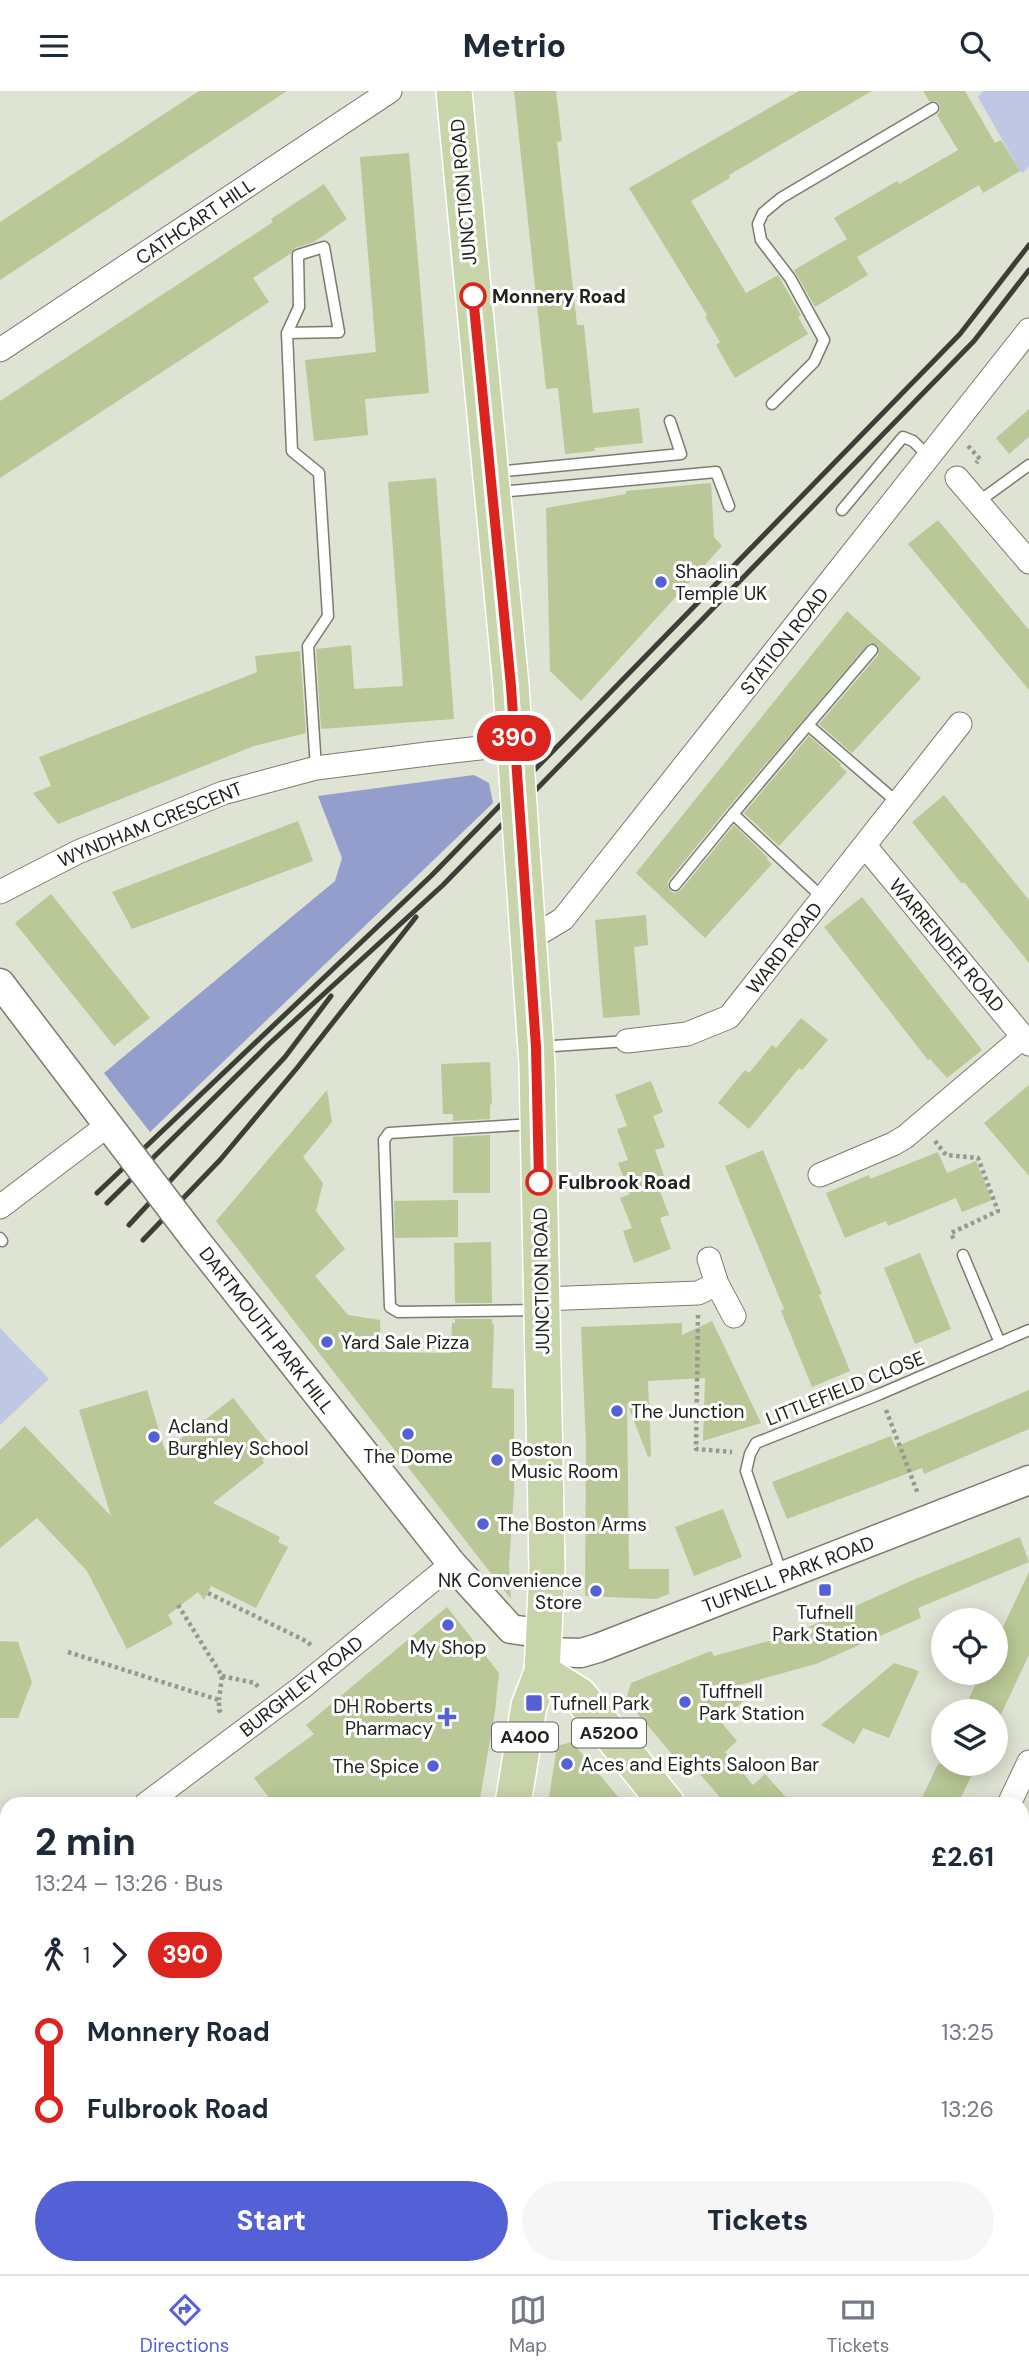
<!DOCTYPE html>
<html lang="en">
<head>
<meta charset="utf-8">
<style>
  body { margin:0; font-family:"DM Sans",sans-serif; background:#f6f6f7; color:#1f2937; height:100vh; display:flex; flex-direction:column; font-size:26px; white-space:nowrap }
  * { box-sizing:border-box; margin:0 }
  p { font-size:23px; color:#747a83 }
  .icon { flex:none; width:38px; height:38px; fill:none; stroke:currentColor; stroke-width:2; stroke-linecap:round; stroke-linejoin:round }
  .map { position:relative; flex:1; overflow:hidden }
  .sheet { position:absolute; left:0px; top:1706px; width:1029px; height:478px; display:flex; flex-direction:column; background:#fff; border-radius:21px 21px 0 0; box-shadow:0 4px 18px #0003 }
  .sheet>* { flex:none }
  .badge { padding:0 14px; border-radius:23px; font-size:24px; line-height:46px }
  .fabs { position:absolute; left:931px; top:1517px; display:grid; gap:14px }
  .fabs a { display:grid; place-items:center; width:77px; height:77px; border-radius:50%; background:#fff; box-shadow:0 4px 18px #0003; font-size:35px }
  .map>.badge { position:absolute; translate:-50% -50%; box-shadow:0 0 0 4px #fff }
  .legs { display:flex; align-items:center; gap:10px; height:77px; padding:0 35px; font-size:23px }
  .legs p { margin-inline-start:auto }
  .head { display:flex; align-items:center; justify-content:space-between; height:119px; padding:0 35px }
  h1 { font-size:38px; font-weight:800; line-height:52px }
  .action { display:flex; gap:14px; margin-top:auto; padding:14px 35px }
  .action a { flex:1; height:80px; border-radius:42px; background:#5460d6; color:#fff; font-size:28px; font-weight:800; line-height:80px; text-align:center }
  .action a+a { background:#f6f6f7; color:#1f2937 }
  ul { padding:0 35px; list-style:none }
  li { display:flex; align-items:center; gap:24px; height:77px; font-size:26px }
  li i { display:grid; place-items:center; width:10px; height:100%; margin:0 9px; background:currentColor }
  li i::after { content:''; width:18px; height:18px; margin:-9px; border:5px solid; border-radius:50%; background:#fff }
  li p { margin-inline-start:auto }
  li:first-child i { background:linear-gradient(#0000 50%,currentColor 0) }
  li:last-child i { background:linear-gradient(currentColor 50%,#0000 0) }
  header { display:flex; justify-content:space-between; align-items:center; height:91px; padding:0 35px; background:#fff; font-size:32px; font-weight:800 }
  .dock { display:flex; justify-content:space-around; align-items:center; height:98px; border-top:2px solid #e0e1e3; background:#fff; font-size:19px; color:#747a83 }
  .dock a { display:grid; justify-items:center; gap:4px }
  .dock .on { color:#5460d6 }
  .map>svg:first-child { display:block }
  .green { fill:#c0c7e5 }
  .forest { fill:#939ecc }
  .building { fill:#b9c896 }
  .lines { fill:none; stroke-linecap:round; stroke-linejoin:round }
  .service-casing { stroke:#787d6f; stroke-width:13 }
  .minor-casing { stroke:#787d6f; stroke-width:25 }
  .tertiary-casing { stroke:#787d6f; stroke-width:31 }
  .primary-casing { stroke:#fff; stroke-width:38 }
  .path { stroke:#969a8e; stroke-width:4.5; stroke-dasharray:3.5 3.5; stroke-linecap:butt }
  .service { stroke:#fff; stroke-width:10 }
  .minor { stroke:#fff; stroke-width:23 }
  .tertiary { stroke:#fff; stroke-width:28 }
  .primary { stroke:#c8d4a9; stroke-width:35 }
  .rail { stroke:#3c3e37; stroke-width:5 }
  .minor-bridge-casing { stroke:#787d6f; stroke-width:25; stroke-linecap:butt }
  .tertiary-bridge-casing { stroke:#787d6f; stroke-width:31; stroke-linecap:butt }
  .primary-bridge-casing { stroke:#fff; stroke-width:38; stroke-linecap:butt }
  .minor-bridge { stroke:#fff; stroke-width:23 }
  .tertiary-bridge { stroke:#fff; stroke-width:28 }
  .primary-bridge { stroke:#c8d4a9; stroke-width:35 }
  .line-1-casing { stroke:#fff; stroke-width:16 }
  .line-1 { stroke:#dc241f; stroke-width:10 }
  .stop-1-dot { fill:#fff; stroke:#dc241f; stroke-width:3.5 }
  .poi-dot { fill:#5460d6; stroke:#fff; stroke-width:2.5 }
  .labels { text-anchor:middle; stroke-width:6; stroke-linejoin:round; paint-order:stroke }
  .shield { fill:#fff; stroke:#646561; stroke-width:2 }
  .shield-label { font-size:18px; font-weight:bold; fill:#21231d }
  .street-label { font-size:19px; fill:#21231d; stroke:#fff }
  .stop-label { font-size:19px; font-weight:bold; fill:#21231d; stroke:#fff; text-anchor:start }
  .poi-label { font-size:19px; fill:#21231d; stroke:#fff; text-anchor:start }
</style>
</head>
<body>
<header><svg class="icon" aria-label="menu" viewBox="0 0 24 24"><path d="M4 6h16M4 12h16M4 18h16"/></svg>Metrio<svg class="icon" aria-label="search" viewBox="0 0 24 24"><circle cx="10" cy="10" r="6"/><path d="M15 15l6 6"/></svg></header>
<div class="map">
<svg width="1029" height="2183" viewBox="0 0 1029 2183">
  <rect width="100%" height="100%" fill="#dee3d3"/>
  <path class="green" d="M983,0h46v75l-6,7 -3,-2 -42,-74z
    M0,1237l49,51 -49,46z"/>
  <path class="forest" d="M474,684l15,8 4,20 -343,329 -46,-59 231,-192 7,-23 -24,-62z"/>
  <path class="building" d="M199,0h88l-287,189v-58z
    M514,0h42l6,50 -5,1 20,183h7l9,88 46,-5 4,35 -49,5 1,3 -30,3 -7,-66 -12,1z
    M799,0h73l-143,84 1,3 -39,23 55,92 32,-18 23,40 -3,2 10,17 -73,44 -19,-33 4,-3 -15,-25 2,-2 -78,-127z
    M923,0h42l30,52 6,-3 19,31 -37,22 -4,-8 -122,72 11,18 -53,32 -21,-37 53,-31 -13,-21 63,-37 2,3 59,-34 -21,-35 3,-4v-6l-4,-4h-7z
    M409,62l20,240 -64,6 3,36 -54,6 -9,-81 71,-8 -16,-195z
    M324,93l23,35 -33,23 -19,6 -5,6 -37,24 16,24 -269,176v-77l273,-179 -2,-3z
    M1029,318v28l-20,17 -13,-16z
    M436,387l18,241 -133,10 -5,-80 35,-4 3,44 49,-3 -15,-204z
    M711,392l3,54 8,9 -141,155 -31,-30 -4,-163 80,-14v-3z
    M938,429l91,110v60l-121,-146z
    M847,520l74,67 -69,75 -33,-29 59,-69v-10l-9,-2 -142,166 -58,71 -2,4 3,7 4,2 7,-3 53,-65 34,33 -2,1 6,5 -67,74 -69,-65z
    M300,560l6,82 -52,13 -196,78 -25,-31 18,-7 -12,-29 218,-85 -2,-16z
    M809,645l32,28 -1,2 7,6 -68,74 -35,-33z
    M944,704l85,105v63l-65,-81 -2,2 -50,-62z
    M298,730l15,40 -181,68 -20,-37z
    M51,803l99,124 -36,28 -99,-123z
    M862,806l120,153 -35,28 -17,-19 -2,1 -104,-133z
    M646,824l2,30 -14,2 6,68 -37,3 -8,-98z
    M801,927l27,22 -26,30 -3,-2 -50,61 -31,-26 27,-33 4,3 23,-28 4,3z
    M490,971l2,42 -2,1v14l-37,2v-7h-10l-2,-50z
    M651,990l12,31 -10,4 12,31 -10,3 11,31 -9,3 12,31 -9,3 11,31 -37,14 -11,-32 9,-3 -12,-30 10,-4 -12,-31 10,-3 -11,-31 10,-3 -12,-31z
    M1029,994v91l-45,-53z
    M327,999l5,32 -29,35 20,26 -7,28 29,38 -30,27 33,39 32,5 1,32 70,1 1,-30h3v-4h37v5h2l-2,64 22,1v102l-5,74 2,34 -295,-378z
    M490,1044v58h-37v-56z
    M763,1059l59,144 -3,1 31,76 -38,16 -31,-76 3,-2 -59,-143z
    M938,1061l9,21 29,-12 16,39 -30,12 -6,-14 -68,28 -2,-5 -41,17 -19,-45 43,-18 1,4z
    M458,1109v37l-63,1 -1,-37z
    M491,1151l1,61h-37l-1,-60z
    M920,1162l31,76 -36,15 -31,-76z
    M712,1230l49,102 -58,18 2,-63 -57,3 3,75 -3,1 -21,-54 2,166h40v25l-13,5 -71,-3 1,-152 -5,-117 101,-4v12z
    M147,1299l18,61 68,-53 41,52 -12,10 2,3 -51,40 67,34 -2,5 10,5 -32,61 -45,-22 -7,14 -6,-8 -30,23 5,9 -46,25 -40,-78 -50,-53 -37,30v-98l25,-24 86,90 -32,-106z
    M1029,1299v39l-105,45 -2,-6 -135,51 -15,-37 119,-46 4,11z
    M723,1418l19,48 -48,19 -19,-49z
    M1020,1446l9,25 -111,46 3,10 -105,46 -80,22 10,13 -26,22 17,20 -12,11 28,33 12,-11 27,30h-66l-44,-50 -6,5 -50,-59 5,-17 80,-32 3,5 77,-21 122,-55z
    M1029,1481v83l-33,70v-14h-33l18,-38h15v-31z
    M447,1516l52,66 -4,39 -16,92h-205l-20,-26 60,-44 -8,-9z
    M0,1550l18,1 14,40 -14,36h-18z
    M894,1572l25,8 -30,67 -26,-10 -9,16 -33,-19z
    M572,1651l52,62h-76l9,-58z
    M938,1673h39l-19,40h-39z"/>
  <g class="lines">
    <defs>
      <path id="service" d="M287,242l52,-1 -15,-85 -26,8 1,52 -12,26 5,118 27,22 9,143 -20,30 8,122
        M772,313l42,-42 10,-22 -34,-62 -29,-38 -3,-16 5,-11 18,-15 152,-90
        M496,381l185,-18 -11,-33
        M499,401l217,-20 13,34
        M978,411l51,-37
        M842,419l61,-73 10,4 16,16
        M872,559l-64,75 90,78
        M733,723l75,-89
        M675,794l58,-71 90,84
        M539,956l88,-6
        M534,1033l-145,9 -5,7 6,167 8,5 141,-2
        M0,1147l2,3
        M963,1164l37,88
        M782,1484l-36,-104 4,-17 6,-11 124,-49 149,-64"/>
      <path id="minor" d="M0,259l390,-259
        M957,387l72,84
        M865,755l164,198
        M0,801l78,-40 145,-59 93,-25 111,-14
        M528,849l35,-21 466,-589
        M627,950l60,-7 42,-17 231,-293
        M820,1084l73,-31 12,-7 118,-100
        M0,1116l108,-82
        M709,1168l8,25 17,32
        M542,1208l156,-6 19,-9
        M146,1713l155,-116 151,-124
        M1009,1713l20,-42
        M0,1824l7,-5
        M101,2183l1,-6
        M578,2183l1,-6
        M782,2183l1,-6"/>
      <path id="tertiary" d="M0,892l121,159
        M194,1147l258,326 59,65 34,5
        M544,1561l37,1 17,-5 431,-168"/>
      <path id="primary" d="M454,0l57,595
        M542,1581l37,23 88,109
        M513,1713l16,-98 13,-34 5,-104 -10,-504 -15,-214
        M1022,2104l7,6
        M428,2183l1,-6"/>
    </defs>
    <use href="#service" class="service-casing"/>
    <use href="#minor" class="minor-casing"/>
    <use href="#tertiary" class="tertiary-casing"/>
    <use href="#primary" class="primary-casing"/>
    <path class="path" d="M968,355l12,13 -4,4
      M935,1050l11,14 32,3 20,53 -47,22 3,7
      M698,1224l-2,134 36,3
      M886,1319l32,84
      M208,1502l100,49 4,5
      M178,1514l44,71 -3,24
      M68,1561l151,48v10l4,5
      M222,1585l33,7 4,5"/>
    <use href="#service" class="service"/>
    <use href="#minor" class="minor"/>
    <use href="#tertiary" class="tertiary"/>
    <use href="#primary" class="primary"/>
    <path class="rail" d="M97,1102l335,-318 528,-541 69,-89
      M107,1112l162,-159 174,-159 531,-544 55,-71
      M129,1134l156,-168 46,-61
      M143,1149l77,-80 77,-92 119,-151"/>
    <defs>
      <path id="minor-bridge" d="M427,663l88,-10"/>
      <path id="tertiary-bridge" d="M121,1051l73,96"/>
      <path id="primary-bridge" d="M511,595l11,164"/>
    </defs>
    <use href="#minor-bridge" class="minor-bridge-casing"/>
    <use href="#tertiary-bridge" class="tertiary-bridge-casing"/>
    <use href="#primary-bridge" class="primary-bridge-casing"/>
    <use href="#minor-bridge" class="minor-bridge"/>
    <use href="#tertiary-bridge" class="tertiary-bridge"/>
    <use href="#primary-bridge" class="primary-bridge"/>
  </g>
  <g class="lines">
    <defs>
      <path id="line-1" d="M473,205l38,390 25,361 3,135"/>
    </defs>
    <use href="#line-1" class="line-1-casing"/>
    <use href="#line-1" class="line-1"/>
  </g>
  <g class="stop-1-dot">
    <circle cx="473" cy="205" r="12"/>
    <circle cx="539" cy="1091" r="12"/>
  </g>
  <g class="poi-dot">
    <circle cx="661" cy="491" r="7"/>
    <circle cx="327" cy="1251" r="7"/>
    <circle cx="617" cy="1320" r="7"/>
    <circle cx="408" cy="1343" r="7"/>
    <circle cx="154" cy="1346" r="7"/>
    <circle cx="497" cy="1369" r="7"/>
    <circle cx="483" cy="1433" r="7"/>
    <rect x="818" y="1492" width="14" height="14" rx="3.5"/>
    <circle cx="596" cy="1500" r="7"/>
    <circle cx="448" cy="1534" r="7"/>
    <circle cx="685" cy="1611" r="7"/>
    <rect x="525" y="1603" width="18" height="18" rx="3.5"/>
    <path d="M443.5 1615.5h7v7h7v7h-7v7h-7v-7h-7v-7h7z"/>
    <circle cx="567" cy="1673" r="7"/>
    <circle cx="433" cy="1675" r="7"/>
  </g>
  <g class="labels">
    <g class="shield">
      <rect x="572" y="1627.5" width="74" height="29" rx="5"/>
      <rect x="492" y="1631.5" width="66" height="29" rx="5"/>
    </g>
    <g class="shield-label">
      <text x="609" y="1648">A5200</text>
      <text x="525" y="1652">A400</text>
    </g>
    <g class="street-label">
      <text transform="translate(463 101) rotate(-95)" y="7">JUNCTION ROAD</text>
      <text transform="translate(195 130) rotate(-34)" y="7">CATHCART HILL</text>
      <text transform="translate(784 550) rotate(-52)" y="7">STATION ROAD</text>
      <text transform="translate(150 733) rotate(-22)" y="7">WYNDHAM CRESCENT</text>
      <text transform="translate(947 854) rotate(50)" y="7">WARRENDER ROAD</text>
      <text transform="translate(784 857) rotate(-52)" y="7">WARD ROAD</text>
      <text transform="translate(541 1190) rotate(-91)" y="7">JUNCTION ROAD</text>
      <text transform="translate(267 1239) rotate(52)" y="7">DARTMOUTH PARK HILL</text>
      <text transform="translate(845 1297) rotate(-22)" y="7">LITTLEFIELD CLOSE</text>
      <text transform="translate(788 1483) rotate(-21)" y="7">TUFNELL PARK ROAD</text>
      <text transform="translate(301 1595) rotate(-38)" y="7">BURGHLEY ROAD</text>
    </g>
    <g class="stop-label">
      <text x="492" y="212">Monnery Road</text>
      <text x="558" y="1098">Fulbrook Road</text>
    </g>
    <g class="poi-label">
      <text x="675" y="487">Shaolin<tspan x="675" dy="22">Temple UK</tspan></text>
      <text x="341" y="1258">Yard Sale Pizza</text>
      <text x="631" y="1327">The Junction</text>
      <text x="168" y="1342">Acland<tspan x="168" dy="22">Burghley School</tspan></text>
      <text x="511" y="1365">Boston<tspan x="511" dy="22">Music Room</tspan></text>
      <text x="408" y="1372" text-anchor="middle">The Dome</text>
      <text x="497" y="1440">The Boston Arms</text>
      <text x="582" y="1496" text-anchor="end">NK Convenience<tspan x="582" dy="22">Store</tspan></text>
      <text x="825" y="1528" text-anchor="middle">Tufnell<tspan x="825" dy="22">Park Station</tspan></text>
      <text x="448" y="1563" text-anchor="middle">My Shop</text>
      <text x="699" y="1607">Tuffnell<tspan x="699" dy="22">Park Station</tspan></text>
      <text x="550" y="1619">Tufnell Park</text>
      <text x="433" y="1622" text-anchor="end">DH Roberts<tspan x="433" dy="22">Pharmacy</tspan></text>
      <text x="581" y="1680">Aces and Eights Saloon Bar</text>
      <text x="419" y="1682" text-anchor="end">The Spice</text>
    </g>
  </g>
</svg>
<div class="fabs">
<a><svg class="icon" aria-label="locate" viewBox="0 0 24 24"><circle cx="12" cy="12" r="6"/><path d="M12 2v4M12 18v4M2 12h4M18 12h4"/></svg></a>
<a><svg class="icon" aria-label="layers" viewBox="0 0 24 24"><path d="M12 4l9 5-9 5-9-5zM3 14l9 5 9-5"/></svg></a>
</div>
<b class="badge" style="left:514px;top:647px;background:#dc241f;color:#fff">390</b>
<section class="sheet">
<div class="head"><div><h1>2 min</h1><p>13:24 – 13:26 · Bus</p></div><b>£2.61</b></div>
<div class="legs"><svg class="icon" aria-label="walk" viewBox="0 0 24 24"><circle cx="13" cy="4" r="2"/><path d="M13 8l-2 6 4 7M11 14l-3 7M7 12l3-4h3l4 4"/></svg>1<svg class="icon" aria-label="forward" viewBox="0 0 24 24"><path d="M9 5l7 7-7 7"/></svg><b class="badge" style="background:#dc241f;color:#fff">390</b></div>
<ul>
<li><i style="color:#dc241f"></i><b>Monnery Road</b><p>13:25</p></li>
<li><i style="color:#dc241f"></i><b>Fulbrook Road</b><p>13:26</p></li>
</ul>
<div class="action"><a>Start</a><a>Tickets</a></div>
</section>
</div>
<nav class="dock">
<a class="on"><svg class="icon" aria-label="directions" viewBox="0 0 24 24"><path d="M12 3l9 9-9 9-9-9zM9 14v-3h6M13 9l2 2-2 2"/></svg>Directions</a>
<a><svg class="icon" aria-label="map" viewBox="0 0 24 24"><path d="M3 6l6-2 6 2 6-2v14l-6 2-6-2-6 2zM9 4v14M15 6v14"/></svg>Map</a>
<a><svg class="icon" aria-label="tickets" viewBox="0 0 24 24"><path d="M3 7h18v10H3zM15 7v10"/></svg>Tickets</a>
</nav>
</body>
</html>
